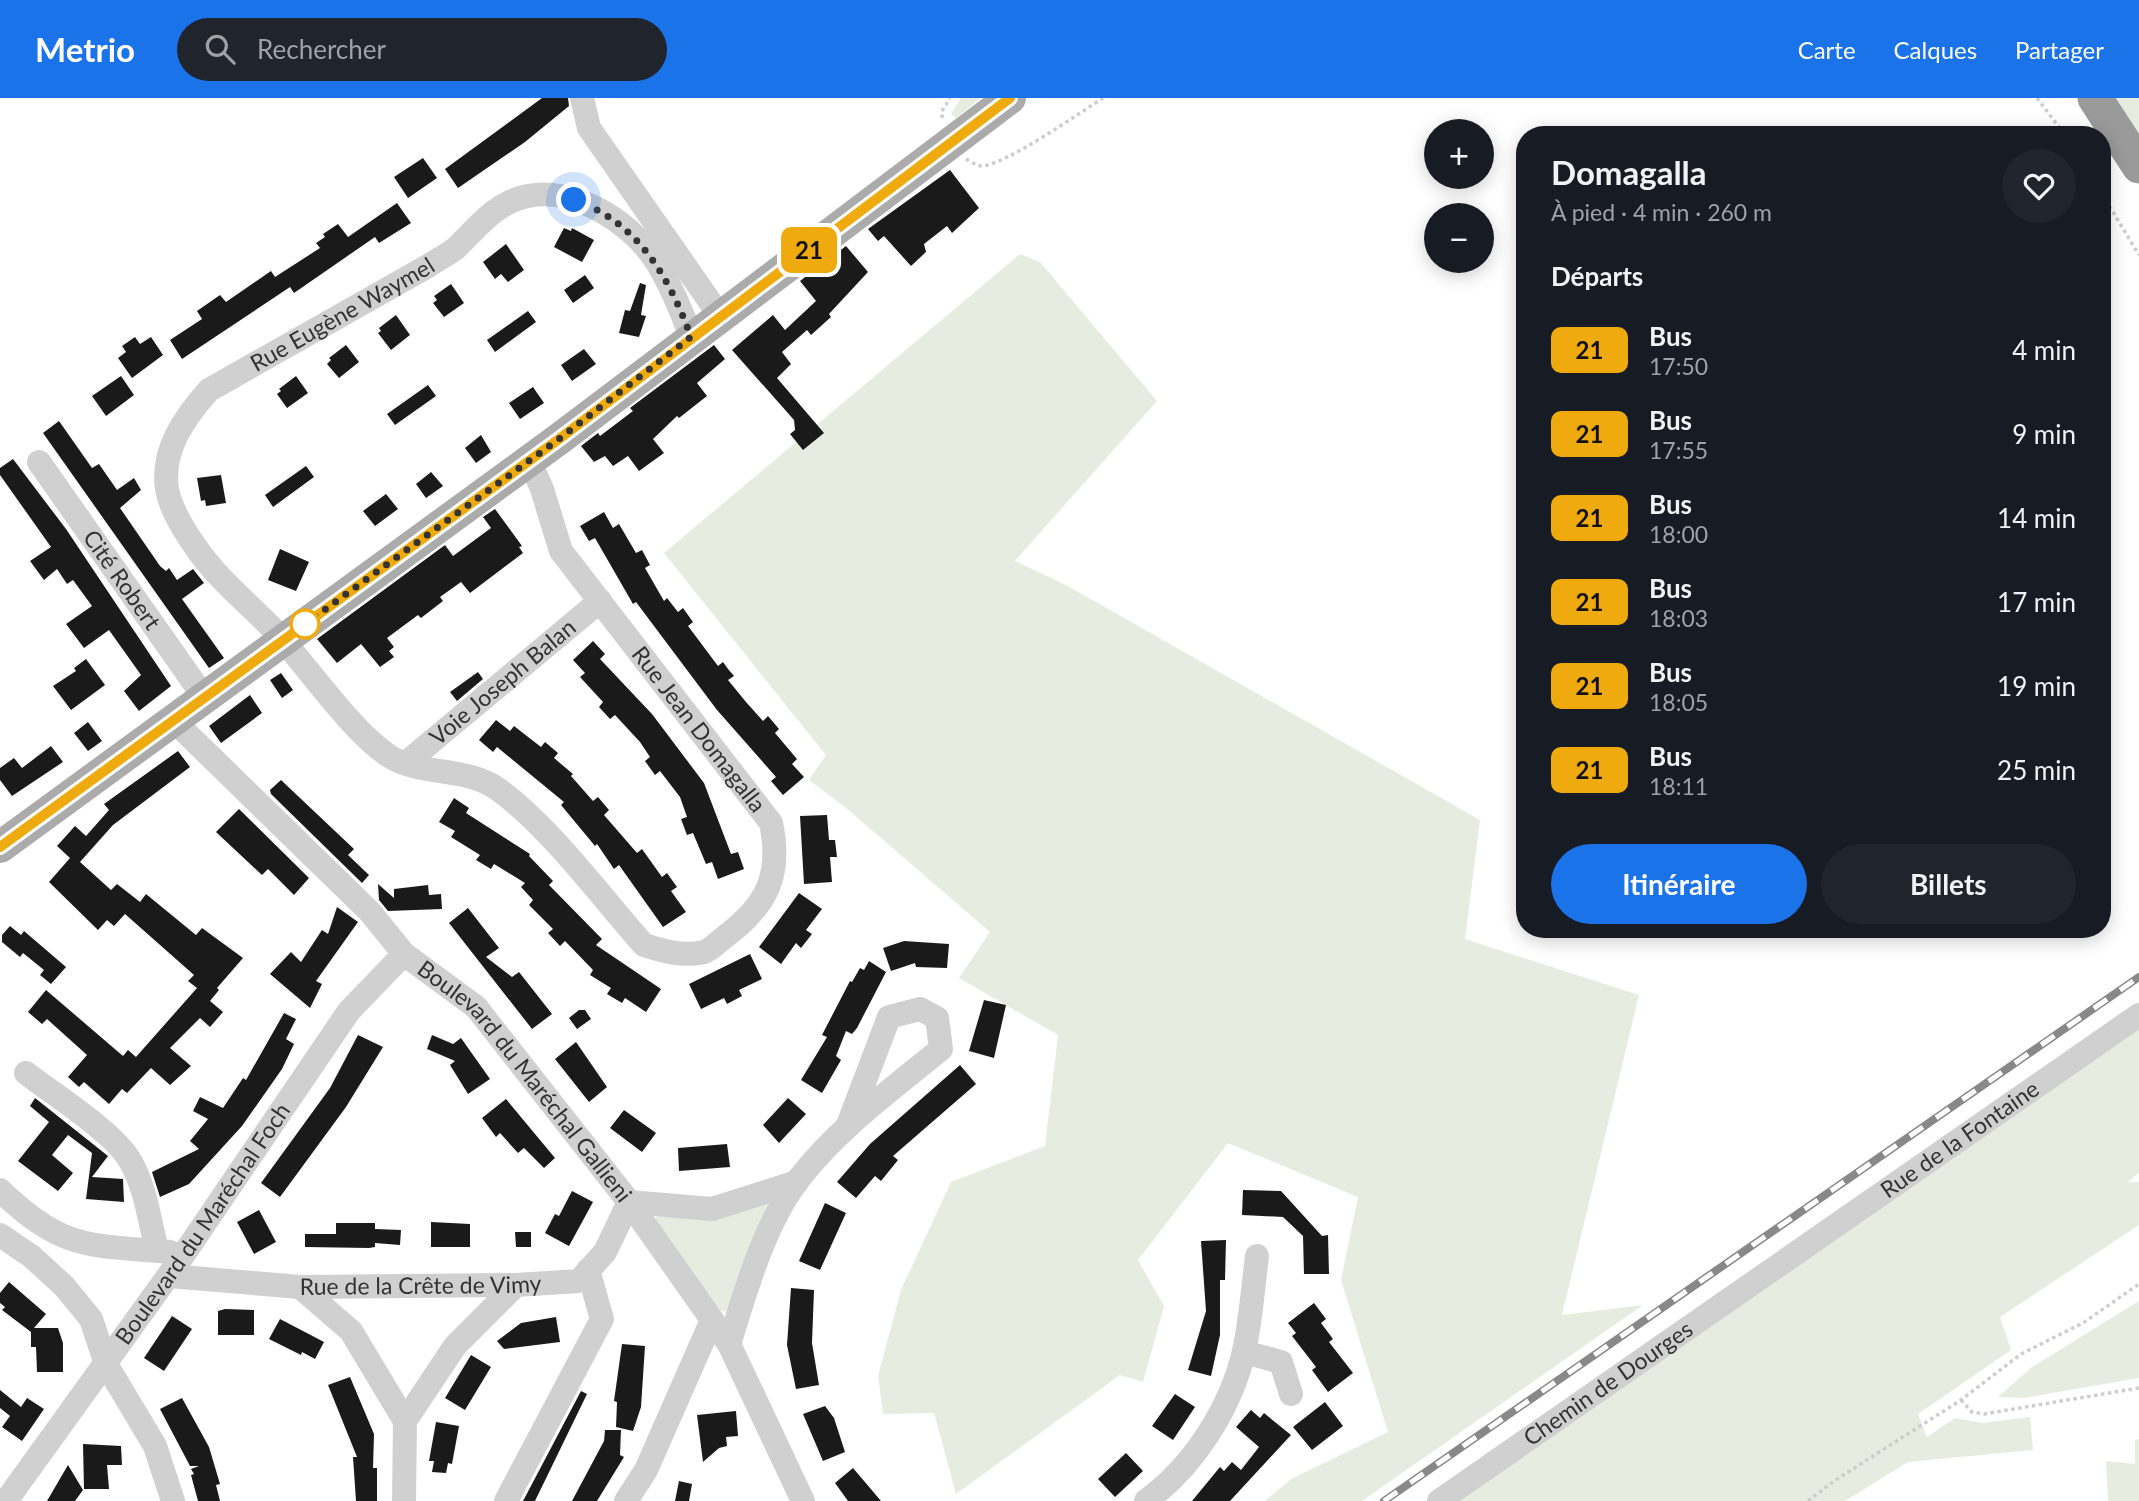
<!DOCTYPE html>
<html lang="fr">
<head>
<meta charset="utf-8">
<style>
  body { margin:0; font-family:Lato,sans-serif; background:#20242c; color:#f1f3f6; height:100vh; display:flex; flex-direction:column; font-size:26px; white-space:nowrap }
  * { box-sizing:border-box; margin:0 }
  p { font-size:23px; color:#9ea1a6 }
  .icon { flex:none; width:38px; height:38px; fill:none; stroke:currentColor; stroke-width:2; stroke-linecap:round; stroke-linejoin:round }
  .map { position:relative; flex:1; overflow:hidden }
  .details { position:absolute; left:1516px; top:28px; width:595px; height:812px; display:flex; flex-direction:column; background:#171b24; border-radius:28px; box-shadow:0 4px 18px #0003 }
  .details>* { flex:none }
  .badge { padding:0 14px; border-radius:10px; font-size:24px; line-height:46px }
  .tools { position:absolute; left:1424px; top:21px; display:grid; gap:14px }
  .tools a { display:grid; place-items:center; width:70px; height:70px; border-radius:50%; background:#171b24; box-shadow:0 4px 18px #0003; font-size:35px }
  .you { position:absolute; width:35px; height:35px; margin:-18px; border:5px solid #fff; border-radius:50%; background:#1a73e8; box-shadow:0 0 0 10px #1a73e833 }
  .map>.badge { position:absolute; translate:-50% -50%; box-shadow:0 0 0 4px #fff }
  h2 { padding:0 35px; font-size:26px; line-height:63px }
  .round { display:grid; place-items:center; flex:none; width:74px; height:74px; border-radius:37px; background:#20242c }
  .headline { display:flex; align-items:center; justify-content:space-between; height:119px; padding:0 35px }
  h1 { font-size:33px; font-weight:700; line-height:52px }
  .action { display:flex; gap:14px; margin-top:auto; padding:14px 35px }
  .action a { flex:1; height:80px; border-radius:42px; background:#1a73e8; color:#fff; font-size:28px; font-weight:700; line-height:80px; text-align:center }
  .action a+a { background:#20242c; color:#f1f3f6 }
  ul { padding:0; list-style:none }
  li { display:flex; align-items:center; gap:21px; height:84px; padding:0 35px }
  li div { flex:1 }
  li b { display:block; font-size:26px }
  li em { font-style:normal }
  li .badge { min-width:77px; font-weight:700; text-align:center }
  header { display:flex; align-items:center; gap:42px; box-sizing:border-box; height:98px; padding:0 35px; background:#1a73e8; color:#fff }
  header strong { font-size:33px }
  nav { display:flex; gap:38px; margin-inline-start:auto; font-size:24px }
  .search { width:490px; height:63px; background:#20242c; display:flex; align-items:center; gap:18px; box-sizing:border-box; padding:0 24px; border-radius:38px; color:#9ea1a6; font-size:26px }
  .map>svg:first-child { display:block }
  .green { fill:#e6ecdf }
  .building { fill:#1a1a1a }
  .lines { fill:none; stroke-linecap:round; stroke-linejoin:round }
  .path { stroke:#cdcdcd; stroke-width:3.5; stroke-dasharray:3.5 3.5; stroke-linecap:butt }
  .minor { stroke:#d0d0d0; stroke-width:24 }
  .major { stroke:#ababab; stroke-width:32 }
  .highway { stroke:#9a9a9a; stroke-width:35 }
  .rail-casing { stroke:#888; stroke-width:8 }
  .rail { stroke:#fff; stroke-width:5; stroke-dasharray:16; stroke-linecap:butt }
  .line-casing { stroke:#fff; stroke-width:16 }
  .line { stroke:#efaa0e; stroke-width:10 }
  .walk { stroke:#333; stroke-width:7; stroke-dasharray:0 12.6 }
  .stop-dot { fill:#fff; stroke:#efaa0e; stroke-width:3.5 }
  .labels { text-anchor:middle; stroke-width:7; stroke-linejoin:round; paint-order:stroke }
  .street-label { font-size:23px; fill:#333; stroke:#fff }
</style>
</head>
<body>
<header>
<strong>Metrio</strong>
<div class="search"><svg class="icon" aria-label="search" viewBox="0 0 24 24"><circle cx="10" cy="10" r="6"/><path d="M15 15l6 6"/></svg>Rechercher</div>
<nav><a>Carte</a><a>Calques</a><a>Partager</a></nav>
</header>
<div class="map">
<svg width="2139" height="1403" viewBox="0 0 2139 1403">
  <rect width="100%" height="100%" fill="#fff"/>
  <path class="green" d="M961,0h20l-25,20 -5,-4z
    M2117,0h22v38l-21,-35z
    M1020,156l20,8 117,139 -142,160 51,24 414,235 -15,119 174,56 -77,320 81,-10 -281,196h-97l26,-22 97,-47 -47,-152 17,-83 -130,-54 -90,117 26,46 -21,76 -23,-7 -164,119 -22,-81 -51,1 -5,-38 23,-86 50,-108 94,-36 13,-111 -99,-57 31,-46 -145,-125 -36,-27 17,-25 -162,-202z
    M2139,926v149l-11,9h11v43l-139,92 11,33 -93,64 9,23 28,-19 27,5 48,-6 3,33 -125,12 -63,39h-395z
    M775,1102l-42,112 -12,-1 -65,-85v-9z
    M2139,1203v77l-115,20 -26,-1 34,-30z
    M2139,1341v62h-31l-2,-40 29,3v-24z"/>
  <path class="building" d="M542,0h26l1,8 -44,36 -67,46 -13,-19z
    M423,60l14,20 -29,20 -14,-21z
    M950,72l29,38 -27,25 -5,-7 -23,18 2,8 -15,14 -27,-30 -6,5 -10,-12z
    M397,105l14,20 -32,20 -4,-6 -81,56 -4,-6 -108,72 -12,-19 32,-21 -5,-8 23,-16 6,7 45,-31 4,6 45,-29 -4,-5 9,-6 -2,-3 15,-10 10,13z
    M564,130l7,3 1,-3 22,12 -12,22 -28,-15z
    M506,146l18,26 -16,12 -7,-8 -6,5 -12,-17z
    M846,148l22,26 -39,42 2,3 -20,18 -4,-5 -25,22 9,12 -14,14 47,55 -21,17 -13,-16 5,-4 -1,-10 -62,-70 41,-35 12,15 31,-29 -16,-20z
    M585,177l9,13 -21,15 -9,-13z
    M640,185l6,2 -5,30 5,1 -7,21 -20,-4 6,-23 5,1z
    M451,186l13,19 -20,14 -11,-14 4,-3 -3,-4z
    M528,213l8,11 -41,30 -8,-12z
    M396,217l14,20 -19,15 -13,-17 3,-2 -2,-3z
    M135,239l5,7 11,-7 12,18 -31,23 -14,-20 8,-6 -4,-6z
    M346,247l13,17 -20,16 -12,-14 4,-4 -2,-2z
    M714,247l11,14 -28,24 10,13 -28,22 -2,-2 -24,23 11,14 -25,18 -11,-15 -15,10 -8,-10 -11,6 -13,-16 17,-13 2,3 33,-25 -3,-3z
    M584,251l12,15 -24,17 -11,-16z
    M121,278l13,19 -28,21 -14,-20z
    M296,278l12,17 -21,15 -10,-14 4,-3 -2,-2z
    M428,287l8,11 -41,29 -8,-11z
    M533,289l11,16 -24,16 -11,-16z
    M59,323l33,47 7,-4 18,26 17,-12 7,12 -21,18 40,58 6,5 3,-3 8,12 16,-11 11,14 -22,16 42,59 -15,10 -166,-235z
    M481,337l10,17 -15,11 -11,-15z
    M13,361l53,70 105,157 -32,25 -15,-20 17,-16 -32,-45 -25,18 -18,-24 26,-18 -19,-26 -6,4 -10,-15 -13,11 -14,-19 21,-14 -51,-72v-7z
    M306,368l8,11 -41,30 -8,-12z
    M431,374l12,14 -17,12 -10,-14z
    M221,377l5,28 -20,3 -1,-6 -4,1 -4,-23z
    M386,396l12,15 -23,17 -12,-15z
    M495,411l27,37 -3,1 4,6 -53,40 -9,-11 -21,15 3,4 -22,17 -3,-3 -31,23 7,9 -5,4 5,6 -14,10 -19,-23 -24,19 -20,-24 128,-94 8,11 38,-28 -8,-11z
    M604,414l9,16 6,-4 17,29 6,-3 8,15 -5,3 19,33 3,-3 11,14 5,-4 10,14 -5,4 30,40 5,-4 5,7 6,7 -6,4 18,22 17,19 5,-5 11,13 -4,4 22,26 -5,5 12,13 -21,18 -12,-14 5,-4 -59,-67 -81,-108 -3,2 -38,-66 -6,3 -9,-15z
    M280,451l29,13 -13,29 -28,-11z
    M593,543l12,13 -5,5 52,55 52,69 27,71 7,-2 6,17 -26,10 -6,-17 -6,2 -13,-31 -6,2 -6,-16 6,-2 -7,-20 -20,-26 -5,4 -10,-14 5,-4 -10,-15 -25,-27 -5,4 -11,-12 4,-5 -23,-25 5,-4 -12,-13z
    M86,561l19,26 -34,25 -18,-24 23,-15 -2,-3z
    M478,574l5,7 -26,22 -7,-9z
    M281,575l12,17 -11,8 -12,-18z
    M250,597l12,18 -41,30 -12,-17z
    M496,622l14,11 4,-5 27,21 4,-5 13,11 -4,5 19,16 -2,2 22,25 5,-4 11,13 -5,5 33,38 5,-4 20,28 5,-4 10,14 -6,4 15,21 -23,15 -44,-62 -5,4 -17,-25 -2,2 -34,-41 3,-3 -67,-55 -4,5 -14,-12z
    M88,624l14,19 -14,10 -14,-18z
    M51,648l12,16 -51,34 -12,-16v-12l14,-10 8,10z
    M178,653l12,16 -77,58 -33,37 31,28 6,-6 23,18 6,-8 50,41 6,-7 41,30 -26,30 2,2 -9,11 13,11 -13,15 -10,-9 -30,30 21,18 -21,19 -19,-17 -24,25 -5,-4 -13,15 -25,-22 -5,5 -11,-10 19,-22 -40,-36 -5,5 -14,-12 18,-22 77,66 5,-6 8,7 61,-69 -9,-7 6,-6 -69,-61 -11,12 -7,-6 -9,10 -49,-48 21,-24 -13,-12 18,-20 11,10 23,-26 -5,-6z
    M281,682l73,69 -6,6 21,20 -7,8 -91,-89 -1,-4z
    M454,700l15,10 -3,5 64,41 -1,2 24,25 -4,4 53,54 -6,6 65,44 -15,23 -21,-14 -3,5 -15,-9 4,-6 -21,-13 3,-5 -28,-29 -5,5 -12,-13 5,-4 -24,-24 4,-5 -12,-13 4,-4 -31,-19 -3,5 -15,-9 4,-5 -29,-18 4,-6 -16,-9z
    M239,711l70,69 -15,17 -26,-26 -6,6 -46,-43z
    M827,717l2,25h6l2,17h-7l2,25 -28,2 -4,-68z
    M378,786l16,14v-9l34,-4 1,10 12,-1 1,15 -54,2 -9,-11z
    M799,795l23,16 -16,21 6,4 -11,14 -5,-5 -15,21 -22,-17z
    M337,809l21,15 -42,59 6,3 -12,24 -40,-34 21,-22 10,10 21,-32 6,4z
    M468,810l31,40 -13,9 26,20 7,-5 33,42 -20,15 -83,-106z
    M10,828l11,9 3,-4 42,36 -15,17 -11,-9 4,-5 -21,-17 -3,4 -18,-15v-7z
    M904,843l45,3 -2,24 -31,-1 -1,-4 -24,8 -8,-23z
    M750,856l12,25 -23,11 3,6 -15,8 -3,-6 -23,11 -12,-25z
    M869,863l17,11 -29,56 -5,6 -6,-3 -10,25 5,4 -19,33 -21,-13 26,-43 -5,-2 28,-54 2,1 8,-14 4,2z
    M984,902l22,5 -12,53 -25,-7z
    M579,912h6l6,9 -14,10 -8,-11z
    M284,915l12,6 -10,20 8,5 -12,25 -40,57 -53,58 -29,13 -8,-25 47,-23 -9,-8 18,-22 -15,-8 7,-14 23,11 20,-30 3,2z
    M358,937l25,12 -37,60 -66,90 -19,-14 69,-95z
    M432,937l21,9 8,-6 29,41 -22,15 -18,-29 5,-4 -28,-12z
    M576,944l31,45 -18,15 -34,-43z
    M960,967l16,19 -83,72 5,4 -17,21 -6,-5 -19,22 -19,-16 33,-38z
    M35,1000l73,58 -16,21 31,2 1,23 -38,-3 6,-46 -24,-18 -16,20 21,18 -15,18 -40,-30 31,-39 -19,-16z
    M788,1000l18,16 -27,29 -16,-18z
    M506,1001l49,59 -11,10 -20,-20 -6,5 -18,-20 -4,4 -14,-19z
    M624,1012l32,23 -14,19 -32,-24z
    M727,1046l3,23 -51,4 -1,-23z
    M1243,1092l38,1 41,45 6,-1 1,39h-25l-1,-38 -20,-19 -41,-2z
    M572,1093l21,11 -24,44 -24,-13 10,-19 4,2z
    M825,1105l21,10 -26,57 -21,-9z
    M259,1112l17,32 -22,12 -17,-32z
    M431,1124l39,2v23h-39z
    M336,1125h39v6l26,1 -1,15 -25,-2v4l-6,1 -64,-1v-13h31z
    M515,1134h16v15h-15z
    M1226,1142l-1,40h-5v55l-9,41 -23,-6 18,-59 -5,-70z
    M9,1184l37,32 -12,14h24l5,15v29h-26l-1,-25h-5v-15l-29,-22 3,-3 -5,-4v-10z
    M791,1190l23,2 -2,53 7,42 -23,4 -9,-44z
    M1314,1205l12,16 -5,4 12,16 -4,3 24,31 -25,19 -16,-22 4,-3 -24,-31 4,-3 -8,-10z
    M225,1211l29,1v25h-36v-24z
    M172,1218l20,13 -28,42 -20,-13z
    M556,1219l4,25 -56,7 -7,-8 24,-18z
    M280,1221l44,23 -9,17 -13,-7 -1,3 -32,-16z
    M622,1246l23,2 -4,61 -8,24 -17,-4 1,-25 -3,-1z
    M471,1257l20,12 -26,43 -20,-12z
    M350,1279l24,57 -1,34h4v33h-21l-3,-44h4l-29,-72z
    M0,1292l21,17 6,-9 17,11 -22,32 -20,-14 8,-11 -10,-8z
    M581,1293l6,3 -52,107h-12z
    M1175,1296l20,13 -22,33 -21,-14z
    M182,1300l27,49 11,37 -4,1 4,16h-22l-7,-26 3,-1 -3,-5 8,-3h-9l-30,-57z
    M1325,1304l18,24 -31,24 -19,-23z
    M825,1308l9,12 11,34 -22,9 -20,-47z
    M1251,1312l9,8 4,-5 27,22 -61,66h-38l28,-34 4,4 8,-9 9,8 18,-23 -23,-20z
    M736,1313l2,25 -12,1 1,9 -8,2 -16,14 -6,-47z
    M436,1324l23,4 -7,38 -4,-1 -2,10 -14,-1 2,-11h-5z
    M605,1332h16l-1,25 4,2 -27,44h-25l32,-60z
    M83,1346l38,2 1,19h-15l2,24h-25z
    M1126,1355l17,18 -28,26 -17,-18z
    M68,1367l15,25 -8,11h-28z
    M853,1370l28,33h-33l-13,-18z
    M679,1383l13,3 -3,17h-14z"/>
  <g class="lines">
    <path class="path" d="M2037,0l28,37
      M942,20v-7l8,-13
      M966,61c5,3 10,6 15,7 23,0 100,-54 122,-68
      M2102,96l37,61
      M1961,1302l11,12 12,2 155,-26
      M1808,1403l26,-20 127,-81 60,-46 62,-31 56,-39"/>
    <g class="minor">
      <path d="M582,0l7,30 131,188"/>
      <path id="s1" d="M39,364l165,235"/>
      <path id="s2" d="M525,365l9,8 8,18 19,62 210,272c11,52 -4,82 -45,113 -7,5 -15,14 -22,16 -21,5 -41,-1 -60,-7 -42,-47 -94,-118 -145,-155 -32,-24 -77,-13 -110,-34 -38,-25 -82,-90 -114,-125 -27,-28 -58,-52 -80,-85 -12,-17 -24,-36 -28,-57 -6,-39 18,-72 42,-99l219,-124c9,-6 19,-11 27,-17 18,-17 34,-38 57,-48 52,-23 119,19 146,63 14,24 24,48 33,73"/>
      <path id="s3" d="M173,622l197,192 34,42 72,53 153,195 100,142 74,157"/>
      <path id="s4" d="M406,665l194,-162"/>
      <path d="M26,975c27,21 87,59 103,86 16,25 21,63 28,92"/>
      <path d="M0,1092c62,60 88,55 170,62"/>
      <path d="M0,1137l31,21 33,30 27,33 15,45 49,82 18,55"/>
      <path id="s5" d="M169,1178l131,11 216,-2 63,-4 26,-29 24,-50 83,7 85,-27"/>
      <path d="M300,1189l51,44 54,90"/>
      <path d="M729,1246c17,-54 35,-119 69,-164 40,-52 93,-90 143,-131l-4,-31 -17,-9 -31,8 -41,108"/>
      <path d="M1244,1254l37,10 10,32"/>
      <path id="s6" d="M6,1403l178,-247 165,-243 55,-57"/>
      <path d="M404,1403l1,-80 50,-75 61,-61"/>
      <path d="M506,1403l96,-182 -14,-49"/>
      <path d="M626,1403l20,-31 66,-150"/>
      <path d="M1146,1403c47,-34 85,-93 98,-150 7,-31 9,-64 13,-95"/>
      <path id="s7" d="M1439,1403l700,-486"/>
    </g>
    <path class="major" d="M0,749l559,-408 451,-341"/>
    <path class="highway" d="M2095,0l44,68"/>
    <defs>
      <path id="rail" d="M1384,1403l755,-524"/>
    </defs>
    <use href="#rail" class="rail-casing"/>
    <use href="#rail" class="rail"/>
  </g>
  <g class="lines">
    <defs>
      <path id="line" d="M0,749l559,-408 451,-341"/>
    </defs>
    <use href="#line" class="line-casing"/>
    <use href="#line" class="line"/>
    <path class="walk" d="M305,526l254,-185 132,-102c-22,-60 -53,-115 -117,-137"/>
  </g>
  <circle class="stop-dot" cx="305" cy="526" r="14"/>
  <g class="labels">
    <g class="street-label">
      <text dy="8" stroke="none"><textPath href="#s2" startOffset="1603">Rue Eugène Waymel</textPath></text>
      <text dy="8" stroke="none"><textPath href="#s1" startOffset="144">Cité Robert</textPath></text>
      <text dy="8" stroke="none"><textPath href="#s4" startOffset="126">Voie Joseph Balan</textPath></text>
      <text dy="8" stroke="none"><textPath href="#s2" startOffset="322">Rue Jean Domagalla</textPath></text>
      <text dy="8" stroke="none"><textPath href="#s3" startOffset="506">Boulevard du Maréchal Gallieni</textPath></text>
      <text dy="8" stroke="none"><textPath href="#s7" startOffset="634">Rue de la Fontaine</textPath></text>
      <text dy="8" stroke="none"><textPath href="#s6" startOffset="340">Boulevard du Maréchal Foch</textPath></text>
      <text dy="8" stroke="none"><textPath href="#s5" startOffset="252">Rue de la Crête de Vimy</textPath></text>
      <text dy="8" stroke="none"><textPath href="#s7" startOffset="206">Chemin de Dourges</textPath></text>
    </g>
  </g>
</svg>
<div class="tools">
<a>+</a>
<a>−</a>
</div>
<div class="you" style="left:574px;top:102px"></div>
<b class="badge" style="left:809px;top:152px;background:#efaa0e;color:#111">21</b>
<section class="details">
<div class="headline"><div><h1>Domagalla</h1><p>À pied · 4 min · 260 m</p></div><a class="round"><svg class="icon" aria-label="heart" viewBox="0 0 24 24"><path d="M12 20l-8-8c-3-5 5-10 8-4 3-6 11-1 8 4z"/></svg></a></div>
<h2>Départs</h2>
<ul>
<li><span class="badge" style="background:#efaa0e;color:#111">21</span><div><b>Bus</b><p>17:50</p></div><em>4 min</em></li>
<li><span class="badge" style="background:#efaa0e;color:#111">21</span><div><b>Bus</b><p>17:55</p></div><em>9 min</em></li>
<li><span class="badge" style="background:#efaa0e;color:#111">21</span><div><b>Bus</b><p>18:00</p></div><em>14 min</em></li>
<li><span class="badge" style="background:#efaa0e;color:#111">21</span><div><b>Bus</b><p>18:03</p></div><em>17 min</em></li>
<li><span class="badge" style="background:#efaa0e;color:#111">21</span><div><b>Bus</b><p>18:05</p></div><em>19 min</em></li>
<li><span class="badge" style="background:#efaa0e;color:#111">21</span><div><b>Bus</b><p>18:11</p></div><em>25 min</em></li>
</ul>
<div class="action"><a>Itinéraire</a><a>Billets</a></div>
</section>
</div>
</body>
</html>
